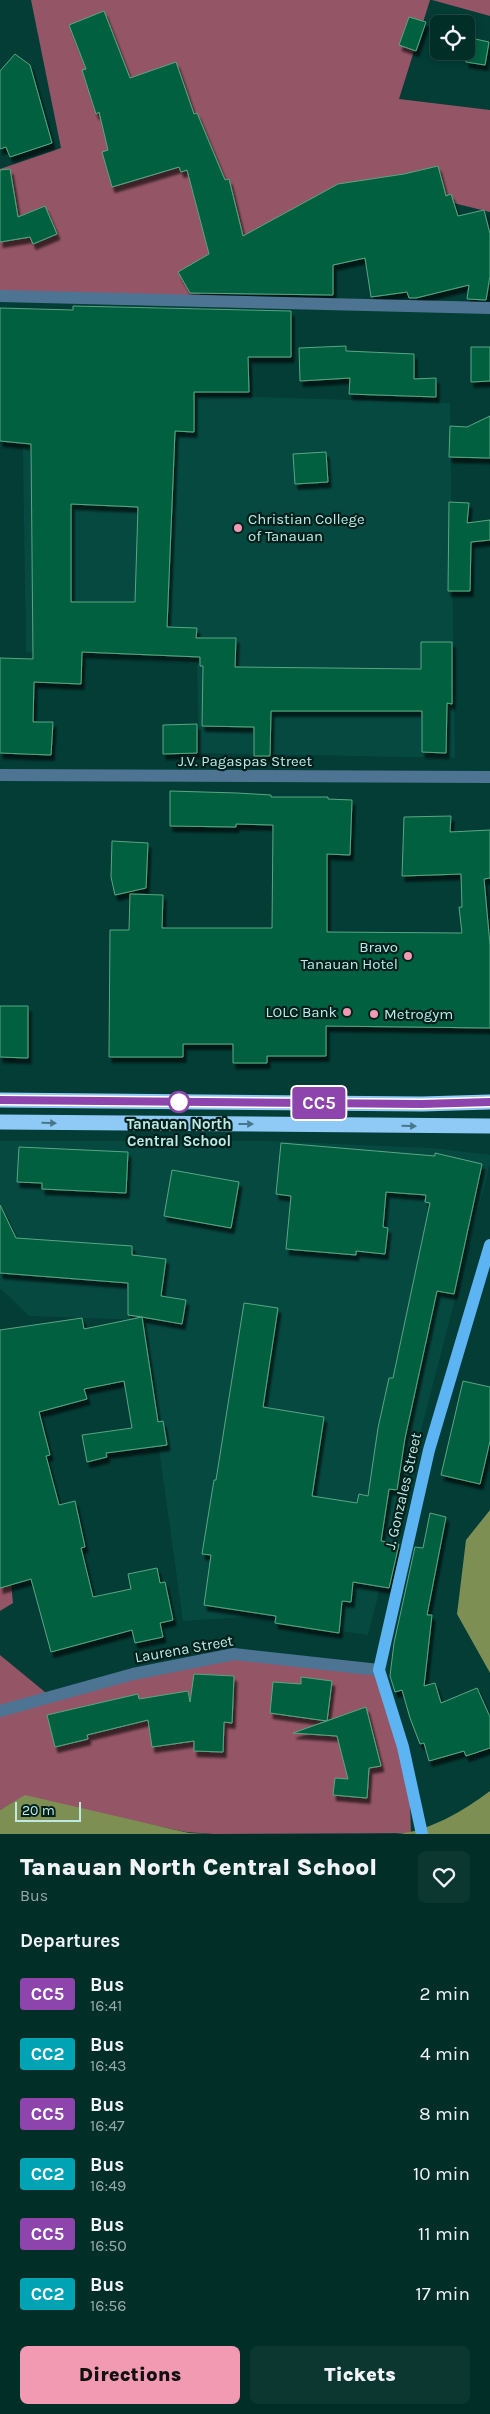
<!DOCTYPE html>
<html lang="en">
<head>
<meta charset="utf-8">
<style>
  body { margin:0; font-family:Karla,sans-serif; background:#0c3630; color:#f1f3f6; height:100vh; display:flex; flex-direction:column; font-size:19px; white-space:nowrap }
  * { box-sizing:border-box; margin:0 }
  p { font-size:16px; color:#96a8a8 }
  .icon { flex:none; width:28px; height:28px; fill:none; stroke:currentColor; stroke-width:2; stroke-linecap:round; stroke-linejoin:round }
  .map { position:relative; height:1834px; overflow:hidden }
  .side { display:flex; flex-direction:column; background:#022e28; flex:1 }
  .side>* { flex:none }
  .badge { padding:0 10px; border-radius:4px; font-size:18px; line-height:32px }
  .buttons { position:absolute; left:430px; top:15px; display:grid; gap:10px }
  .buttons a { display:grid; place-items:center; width:45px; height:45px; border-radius:8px; background:#022e28; box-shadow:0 2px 8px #0003,0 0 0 1px #234a45; font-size:25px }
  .scale { position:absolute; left:15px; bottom:12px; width:66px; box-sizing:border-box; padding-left:5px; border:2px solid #beeae2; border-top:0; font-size:14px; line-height:18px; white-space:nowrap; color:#beeae2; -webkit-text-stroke:4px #02211d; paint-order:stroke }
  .map>.badge { position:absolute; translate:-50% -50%; box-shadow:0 0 0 2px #fff }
  h2 { padding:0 20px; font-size:19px; line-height:45px }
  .round { display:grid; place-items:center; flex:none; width:52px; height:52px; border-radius:8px; background:#0c3630 }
  .head { display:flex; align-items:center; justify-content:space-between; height:85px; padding:0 20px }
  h1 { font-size:24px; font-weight:800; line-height:38px }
  .cta { display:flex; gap:10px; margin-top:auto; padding:10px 20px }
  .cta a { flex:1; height:58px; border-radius:8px; background:#f19ab2; color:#111; font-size:20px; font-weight:800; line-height:58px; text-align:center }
  .cta a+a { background:#0c3630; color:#f1f3f6 }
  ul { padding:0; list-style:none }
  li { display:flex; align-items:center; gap:15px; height:60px; padding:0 20px }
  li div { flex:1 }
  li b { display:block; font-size:19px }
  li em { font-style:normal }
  li .badge { min-width:55px; font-weight:700; text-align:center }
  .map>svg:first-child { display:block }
  .built { fill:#064941 }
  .forest { fill:#945567 }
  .water { fill:#7e8f53 }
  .building { fill:#026040; stroke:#59a682; fill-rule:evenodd; filter:url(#shadow) }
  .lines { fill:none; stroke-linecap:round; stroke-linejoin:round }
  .minor { stroke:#4d7593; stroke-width:12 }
  .major { stroke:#5cb4f2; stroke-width:12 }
  .highway { stroke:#8fcaf6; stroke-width:15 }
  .oneway { fill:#48768a }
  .line-casing { stroke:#fff; stroke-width:11 }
  .line { stroke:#8e44ad; stroke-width:8 }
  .poi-dot { fill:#f19ab2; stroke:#02211d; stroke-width:2 }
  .stop-dot { fill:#fff; stroke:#8e44ad; stroke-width:2.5 }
  .labels { text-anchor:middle; stroke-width:4.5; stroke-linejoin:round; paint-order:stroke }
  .poi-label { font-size:15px; fill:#beeae2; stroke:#02211d; text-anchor:start }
  .street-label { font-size:15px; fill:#beeae2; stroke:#02211d }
  .stop-label { font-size:15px; font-weight:bold; fill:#beeae2; stroke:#02211d }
</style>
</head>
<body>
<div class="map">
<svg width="490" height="1834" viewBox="0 0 490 1834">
  <defs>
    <filter id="shadow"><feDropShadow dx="3" dy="5.5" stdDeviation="1" flood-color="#0009"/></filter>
  </defs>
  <rect width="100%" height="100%" fill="#033d36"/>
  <path class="built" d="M22,390l428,13 5,355 -256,-5 -2,-89 -171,-12z
    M0,1141h267l165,7 58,7v9l-122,471 -120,-18 -65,4 -42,-301 -112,-4 -29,-28z"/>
  <path class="forest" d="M31,0h399l-31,99 91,11v102l-102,-25 -200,114 -188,-8v-124l61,-21z
    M432,0h58v16z
    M0,1520l5,4 8,79 -13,8z
    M234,1654l145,16 30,105 2,58 -198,1 -27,-2 -163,-35 -23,13v-155l51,42z"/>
  <path class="water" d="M490,1510v163l-33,-59 9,-74z
    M490,1791v43h-94c32,-2 69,-24 94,-43z
    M25,1795l164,38 17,1h-206v-24z"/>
  <path class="building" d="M104,11l26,67 46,-16 18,52 3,-1 28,67 4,-1 14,57 95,-52 66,-10 34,-8 8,30 5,-2 7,22 26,-6 6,24v42l-4,24 -19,-1 2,-14 -53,13h-7l-2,-6 -36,5 -6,-39 -32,7v30l-143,-2 -12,-21 31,-18 -22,-84 -6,2 -2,-5 -67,20 -10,-35 6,-2 -9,-38 -3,2 -14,-44 4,-1 -17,-44z
    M409,17l17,5 -10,29 -17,-6z
    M466,37l23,5 -4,23 -19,-3z
    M15,54l15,11 22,78 -42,14 -4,-10 -6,2v-78z
    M10,169l8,48 27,-11 12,28 -24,10 -3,-7 -30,5v-72z
    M73,306l218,5v46h-43l1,35h-55v40l-19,-1 -8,196 30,1 -1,10h40l-1,29 186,2v-27h31v62l-5,-1 -1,50 -24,-1v-41h-151l-1,45h-16v-29l-52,-1 1,-60h-3v-9l-118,-5 -1,32 -47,-2 -1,40h20l-2,33 -51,-2v-95l33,1 -2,-215 -31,-3v-133l73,2zM71,504l67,3 -3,95h-64z
    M346,346v5l68,3v25l22,-1v19l-87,-3 1,-16 -50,3 -1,-33z
    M471,347h19v34l-19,1z
    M490,416v42l-41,-1 1,-31 17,1z
    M326,452l2,30 -33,2 -2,-30z
    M449,502l20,1 -2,20 23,-3v20l-19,2 -1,49h-22z
    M197,724v29l-34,1v-29z
    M170,791l67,2 34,2v2h57v2l24,1 -2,55 -23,-1v78l135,1 -3,-26h3l-1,-33 -59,2 2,-59 47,-1 -1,16 40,-2v48l-6,1 6,66v83l-164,-2v30h-59v7h-34v-19h-50v13h-74l1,-127h19l1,-36 33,1 -1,33h110l1,-103 -37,-1v3l-66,-1z
    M112,841l36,2 -2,45 -31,7 -4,-18z
    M0,1006h28v52l-28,-1z
    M281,1143l154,13v-3l47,11 -28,130 -17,-3 -32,147 -8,52 -8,-1 -8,52 18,3 -10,44 -36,-6 -2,20 -9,-1 -3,32 -64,-10 1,-7 -72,-11 7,-50 -9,-1 12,-74h2l28,-177 34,5 -15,99 61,10 -12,79 45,7 2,-9 9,2 10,-68 11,-50h4l37,-175 -5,-1 1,-7 -40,-3 -3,35 5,1 -3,26 -29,-3v4l-70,-6 5,-53 -15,-2z
    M19,1147l109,5 -2,41 -84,-4v-6l-25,-1z
    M172,1170l67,12 -8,46 -67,-12z
    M0,1205l16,33 116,8v9l34,4 -5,37 25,4 -4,24 -40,-7 16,105 5,-1 4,24 -61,8 1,4 -20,5 -5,-27 50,-7 -8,-47 -40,8 3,10 -48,13 11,43 -4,1 13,49 16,-4 10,46 -4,1 12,49 38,-8 -3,-15 29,-6 3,15 5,-1 8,38 -13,3 3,14 -28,6 -3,-13 -81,22 -20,-73 -31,9v-258l82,-12 2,11 58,-12 -14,-2v-32l-128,-10z
    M463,1381l27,6v54l-10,43 -39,-9z
    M430,1513l16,4 -19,98h5l-8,71 11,-3 6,20 36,-15 13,29v31l-24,8 -2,-5 -35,10 -5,-18 -4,1 -10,-26 -8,-28 -7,2 -5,-16 4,-33 21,-96 8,1z
    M194,1674l40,2 -2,47 -8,-1 -1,30 -29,-1v-10l-42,6 -4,-27 -61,15 1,4 -33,8 -8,-32 91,-21 1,5 49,-8 2,11z
    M301,1677l31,4 -5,40 -57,-8 3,-31 28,2z
    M366,1707l15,59 -12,2 -2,30 -34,-3 2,-17 13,1 -11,-43 -44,-3z"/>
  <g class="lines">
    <path class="minor" d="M0,296l490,12
      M0,775l490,2
      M0,1711l133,-37 101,-20 145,16"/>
    <path class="major" d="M422,1834l-19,-87 -24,-77 50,-220 61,-205"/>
    <path class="highway" d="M0,1100l422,4 68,-2
      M0,1122l490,4"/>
  </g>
  <defs><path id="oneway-solid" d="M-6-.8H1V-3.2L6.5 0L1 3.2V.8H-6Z" transform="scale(1.25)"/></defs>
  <g class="oneway">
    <use href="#oneway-solid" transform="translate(49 1123) rotate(1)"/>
    <use href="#oneway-solid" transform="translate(246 1124)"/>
    <use href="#oneway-solid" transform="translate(409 1126) rotate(1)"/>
  </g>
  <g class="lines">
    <defs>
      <path id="line" d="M0,1100l422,4 68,-2"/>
    </defs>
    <use href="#line" class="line-casing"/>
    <use href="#line" class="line"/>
  </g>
  <g class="poi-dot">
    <circle cx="238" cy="528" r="5"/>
    <circle cx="408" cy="956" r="5"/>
    <circle cx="347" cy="1012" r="5"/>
    <circle cx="374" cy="1014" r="5"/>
  </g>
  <circle class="stop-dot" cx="179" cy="1102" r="10"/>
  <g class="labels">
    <g class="poi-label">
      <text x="248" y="524">Christian College<tspan x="248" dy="17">of Tanauan</tspan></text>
      <text x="398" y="952" text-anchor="end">Bravo<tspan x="398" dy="17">Tanauan Hotel</tspan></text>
      <text x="337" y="1017" text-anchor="end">LOLC Bank</text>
      <text x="384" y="1019">Metrogym</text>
    </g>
    <g class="street-label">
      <text x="245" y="766">J.V. Pagaspas Street</text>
      <text transform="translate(403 1491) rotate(-77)" y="5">J. Gonzales Street</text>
      <text transform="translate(184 1649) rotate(-10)" y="5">Laurena Street</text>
    </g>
    <g class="stop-label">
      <text x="179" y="1129">Tanauan North<tspan x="179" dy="17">Central School</tspan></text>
    </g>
  </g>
</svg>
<div class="buttons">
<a><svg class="icon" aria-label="locate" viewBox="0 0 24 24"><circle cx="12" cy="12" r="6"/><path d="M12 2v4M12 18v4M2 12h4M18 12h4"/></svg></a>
</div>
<div class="scale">20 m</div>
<b class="badge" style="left:319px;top:1103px;background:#8e44ad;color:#fff">CC5</b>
</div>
<section class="side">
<div class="head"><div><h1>Tanauan North Central School</h1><p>Bus</p></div><a class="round"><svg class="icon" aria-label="heart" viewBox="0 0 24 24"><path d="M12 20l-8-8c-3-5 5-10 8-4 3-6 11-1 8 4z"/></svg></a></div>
<h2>Departures</h2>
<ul>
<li><span class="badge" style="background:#8e44ad;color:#fff">CC5</span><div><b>Bus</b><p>16:41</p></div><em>2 min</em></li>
<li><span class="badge" style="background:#00a3b4;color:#fff">CC2</span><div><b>Bus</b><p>16:43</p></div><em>4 min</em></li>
<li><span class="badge" style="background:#8e44ad;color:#fff">CC5</span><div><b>Bus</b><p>16:47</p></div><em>8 min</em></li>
<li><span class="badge" style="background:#00a3b4;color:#fff">CC2</span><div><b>Bus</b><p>16:49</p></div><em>10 min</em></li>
<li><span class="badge" style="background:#8e44ad;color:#fff">CC5</span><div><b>Bus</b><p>16:50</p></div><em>11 min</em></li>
<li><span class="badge" style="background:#00a3b4;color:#fff">CC2</span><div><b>Bus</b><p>16:56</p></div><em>17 min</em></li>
</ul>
<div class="cta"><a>Directions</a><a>Tickets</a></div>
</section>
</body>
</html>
